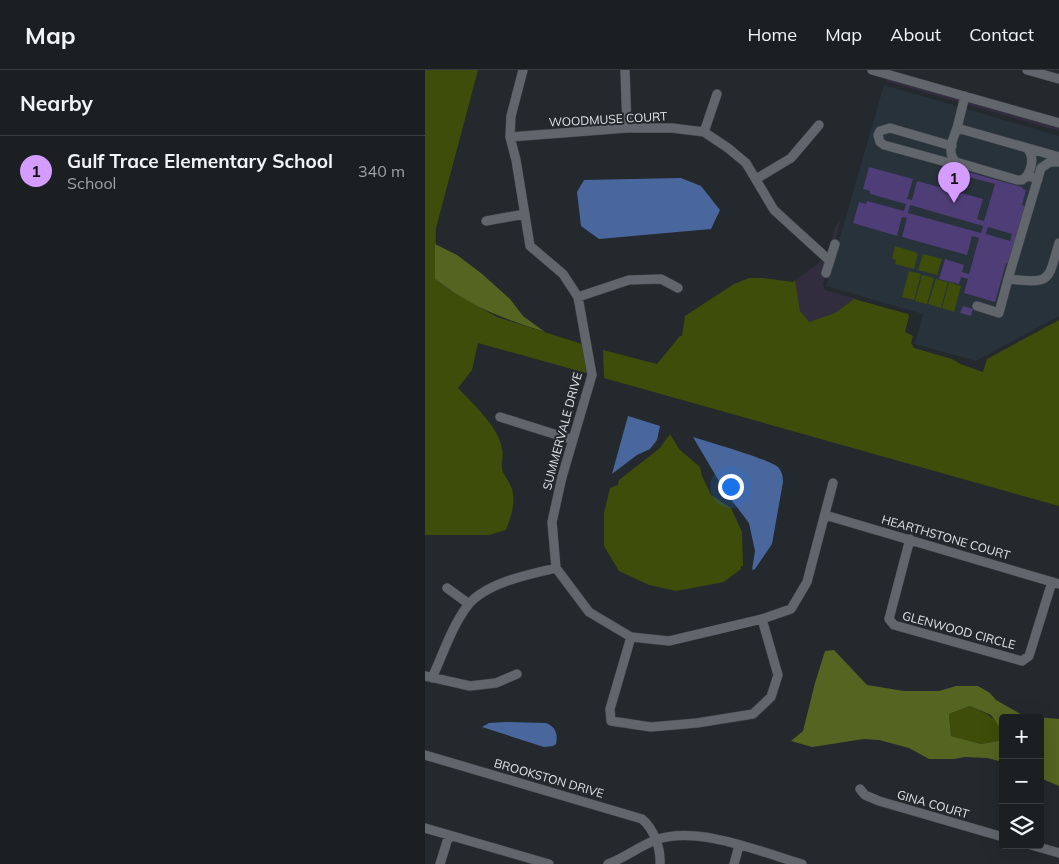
<!DOCTYPE html>
<html lang="en">
<head>
<meta charset="utf-8">
<style>
	:root { --surface:#1b1f22; --page:#24272a; --text:#f1f3f6; --muted:#a0a2a5; --line:#393d40; --accent:#d49cfc }
	body { margin:0; font-family:Mulish,sans-serif; background:var(--page); color:var(--text) }
	.controls { position:absolute; right:15px; bottom:15px; display:grid; overflow:hidden; border-radius:5px; box-shadow:0 5px 20px #0002 }
	.controls button { width:45px; height:45px; display:grid; place-items:center; padding:0; border:0; border-bottom:1px solid var(--line); background:var(--surface); color:var(--text); font:25px sans-serif }
	.you { position:absolute; left:305px; top:416px; width:18px; height:18px; margin:-12px; border:4px solid #fff; border-radius:50%; background:#1a73e8; box-shadow:0 0 0 8px #1a73e833 }
	.badge { display:grid; place-items:center; width:32px; height:32px; border-radius:50%; background:var(--accent); color:#111; font-size:16px; font-weight:700 }
	.pin { position:absolute; translate:-50% -41px; filter:drop-shadow(0 1px 2px #0008) }
	.pin::after { content:''; position:absolute; top:26px; width:18px; height:15px; background:inherit; clip-path:polygon(0 0,100% 0,50% 100%) }
	.list { margin:0; padding:0; list-style:none }
	h2 { display:flex; justify-content:space-between; align-items:center; height:65px; margin:0; padding:0 20px; font-size:21px }
	h2 small { font-size:16px; font-weight:400; color:var(--muted) }
	.list li { display:grid; grid-template-columns:32px 1fr auto; gap:15px; align-items:center; box-sizing:border-box; height:70px; padding:0 20px; border-top:1px solid var(--line) }
	.list b { display:block; font-size:19px; white-space:nowrap }
	.list p { margin:0; font-size:16px; white-space:nowrap; color:var(--muted) }
	.list em { font-size:16px; font-style:normal; color:var(--muted) }
	.icon { flex:none; width:28px; height:28px; fill:none; stroke:currentColor; stroke-width:2; stroke-linecap:round; stroke-linejoin:round }
	.map { position:relative; flex:none; width:634px; height:794px; overflow:hidden }
	header { display:flex; align-items:center; gap:30px; box-sizing:border-box; height:70px; padding:0 25px; background:var(--surface); border-bottom:1px solid var(--line) }
	header strong { font-size:24px }
	nav { display:flex; gap:28px; margin-inline-start:auto; font-size:18px }
	main { display:flex }
	aside { flex:1; background:var(--surface) }
	.map>svg:first-child { display:block }
	.commercial { fill:#312d3e }
	.built { fill:#28323b }
	.green { fill:#3e4d09 }
	.forest { fill:#546421 }
	.water { fill:#49679d }
	.building { fill:#4e3d76; fill-rule:evenodd }
	.lines { fill:none; stroke-linecap:round; stroke-linejoin:round }
	.minor-casing { stroke:#404549; stroke-width:10 }
	.minor { stroke:#60666b; stroke-width:9 }
	.labels { text-anchor:middle; dominant-baseline:central; stroke-width:4; stroke-linejoin:round; paint-order:stroke }
	.street-label { font-size:12px; fill:#e1e5e8; stroke:#24292e }
</style>
</head>
<body>
<header>
<strong>Map</strong>
<nav><a>Home</a><a>Map</a><a>About</a><a>Contact</a></nav>
</header>
<main>
<aside>
<h2>Nearby<small></small></h2>
<ul class="list">
<li><span class="badge">1</span><div><b>Gulf Trace Elementary School</b><p>School</p></div><em>340 m</em></li>
</ul>
</aside>
<div class="map">
<svg width="634" height="794" viewBox="0 0 634 794">
	<rect width="100%" height="100%" fill="#24292e"/>
	<!-- commercial -->
	<path class="commercial" d="M461 8 634 57V61L460 11Z
		M416 149 398 215 400 220 432 229H429L410 243 384 252 375 242 370 210 402 187 410 158Z"/>
	<!-- built -->
	<path class="built" d="M459 15 634 66V246L551 291 490 274 498 244 401 216Z"/>
	<!-- green -->
	<path class="green" d="M0 0H53L11 158 10 209 26 221 72 247 160 275 161 303 53 273 47 300 33 318C47 333 74 357 77 379 79 387 75 394 78 402 81 408 85 413 87 419 91 433 86 447 81 460L64 465H0Z
		M470 176 493 183 489 199 470 194 471 190 467 188Z
		M498 184 517 189 512 205 493 200Z
		M484 201 496 204 489 230 477 227Z
		M497 205 509 208 502 234 490 231Z
		M324 208H338L368 212 370 210 375 241 384 252 410 243 429 229 483 244 484 246 480 262 488 266 486 273 489 278 527 289 535 294 558 302 562 289 634 250V436L179 308 178 280 232 294 255 266H257L260 246 309 214Z
		M511 209 523 212 516 238 503 234Z
		M524 212 536 216 529 242 517 238Z
		M245 364 254 379 275 397 277 406 286 425 306 438 317 462 318 496H316V499L299 512 251 521 224 515 194 501 179 476V443L185 418 193 415 194 410 235 378Z
		M545 636C561 643 578 650 578 670L556 674 526 666 524 644Z"/>
	<!-- forest -->
	<path class="forest" d="M10 174 32 185 56 203 85 229 98 246 120 262C77 248 46 237 10 209Z
		M409 580 442 615 479 621H514L531 616H553L565 623 571 630 599 646 634 649V716L615 708V648H578V662L566 645 545 636 524 644 526 666 556 674 578 670V692L562 688 540 687 529 689H504L484 678 454 670 439 669 387 677 366 671 378 661 390 613 400 581Z"/>
	<!-- water -->
	<path class="water" d="M256 108 276 116 295 140 286 159 174 169 156 156 152 122 159 110Z
		M203 346 235 356 232 370 225 379 212 385 187 404Z
		M268 367C283 372 344 389 353 397 357 402 358 406 358 412L347 474 330 499 327 500 330 481 324 453 301 423Z
		M80 652 121 653C131 657 133 664 131 674L128 676 119 677 57 657 64 653Z"/>
	<!-- building -->
	<path class="building" d="M522 96 597 117 598 119 601 120 597 135 600 136 584 194 581 193 570 232 539 223 543 209 536 207 534 214 514 209 520 189 539 195 537 202 544 204 554 168 547 166 542 185 477 167 482 148 477 147 472 166 428 153 434 132 441 134 442 131 479 141 481 134 445 124V121L438 119 444 97 488 109 482 129 487 130 492 111 558 129 552 149 559 151 570 114 521 101ZM485 135 558 156 556 163 483 143ZM563 157 587 164 585 171 561 164Z
		M538 236 548 239 546 246 535 243Z"/>
	<g class="lines">
		<defs>
			<path id="minor" d="M98 0 86 46 85 67 91 90 105 176 138 204 153 227 167 305 137 407 127 452 131 498 164 542 206 567 244 571 337 549 366 539 382 512 408 413
				M200 0 202 58
				M447 0 634 53
				M602 0 634 9
				M532 58 540 26
				M279 62 292 24
				M85 67 202 58H247L279 62 303 78 321 93 349 140 405 191
				M527 76 465 58 455 61 453 65 455 72 459 75 532 95
				M602 78C610 87 607 97 602 106
				M634 92H625L616 98 583 209C627 213 622 213 634 173
				M331 109 366 88 394 55
				M613 109 602 106 597 110H592L531 92C521 83 528 69 532 58L634 87
				M61 151 100 144
				M401 203 410 174
				M153 227 204 210 236 209 253 218
				M552 236 574 243 583 209
				M75 347 148 370
				M400 445 634 514
				M485 469 464 549 469 555 597 591 604 586 627 512
				M22 518 44 534
				M206 567 185 639 186 651 226 657 272 653 328 644 346 627 353 605 337 549
				M0 606 45 616 71 613 92 604
				M7 608C18 584 27 556 43 535 61 513 104 504 131 498
				M0 685 217 749C229 759 236 779 235 794
				M435 719 440 725 454 731 578 767
				M0 758 124 794
				M606 775 634 783
				M15 794 24 765
				M183 794C200 788 214 776 231 770 272 755 336 782 377 794
				M309 794 314 776"/>
		</defs>
		<!-- minor casing -->
		<use href="#minor" class="minor-casing"/>
		<!-- minor -->
		<use href="#minor" class="minor"/>
	</g>
	<g class="labels">
		<!-- street labels -->
		<g class="street-label">
			<text transform="translate(183 49) rotate(-3)">WOODMUSE COURT</text>
			<text transform="translate(137 361) rotate(-75)">SUMMERVALE DRIVE</text>
			<text transform="translate(521 467) rotate(16)">HEARTHSTONE COURT</text>
			<text transform="translate(534 560) rotate(15)">GLENWOOD CIRCLE</text>
			<text transform="translate(124 708) rotate(16)">BROOKSTON DRIVE</text>
			<text transform="translate(508 734) rotate(16)">GINA COURT</text>
		</g>
	</g>
</svg>
<div class="controls">
<button>+</button>
<button>−</button>
<button><svg class="icon" aria-label="layers" viewBox="0 0 24 24"><path d="M12 4l9 5-9 5-9-5zM3 14l9 5 9-5"/></svg></button>
</div>
<div class="you"></div>
<div class="pin badge" style="left:529px;top:133px">1</div>
</div>
</main>
</body>
</html>
